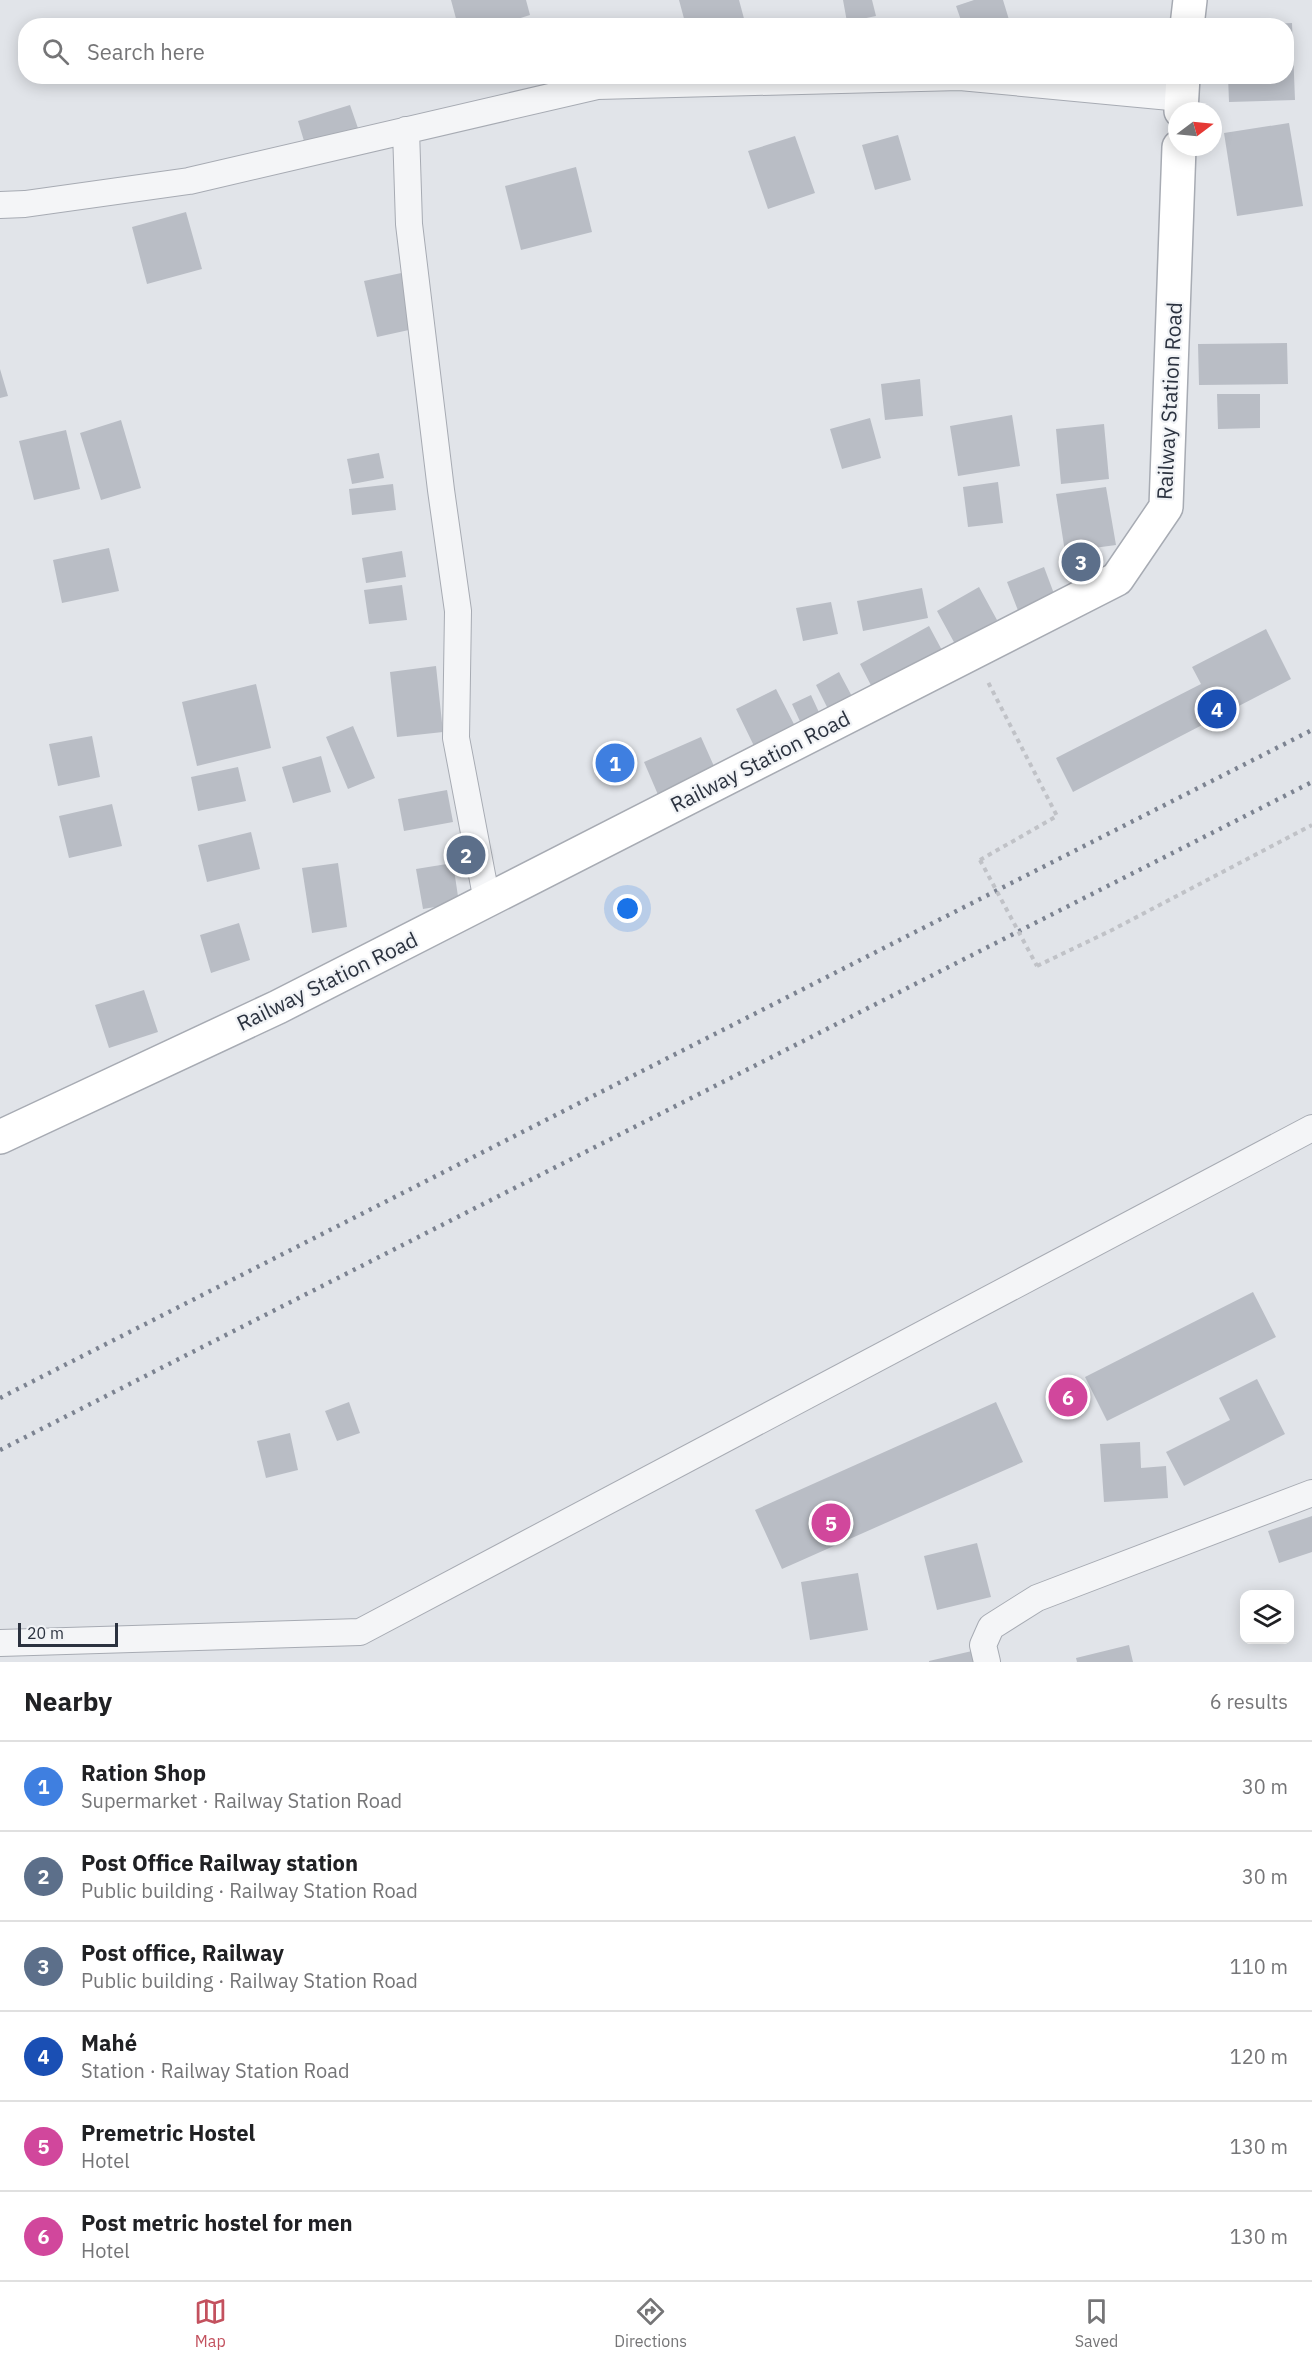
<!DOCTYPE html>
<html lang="en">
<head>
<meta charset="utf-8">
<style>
	:root { --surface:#fff; --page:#f2f2f2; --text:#202124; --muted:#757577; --line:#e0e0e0; --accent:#c3515e }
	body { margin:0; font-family:"IBM Plex Sans",sans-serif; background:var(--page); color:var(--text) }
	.controls { position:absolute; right:18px; bottom:18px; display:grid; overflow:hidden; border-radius:12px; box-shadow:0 3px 15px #0003 }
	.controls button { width:54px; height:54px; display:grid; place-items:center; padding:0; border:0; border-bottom:2px solid var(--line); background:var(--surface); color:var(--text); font:30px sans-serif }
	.compass { position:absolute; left:1168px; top:102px; width:54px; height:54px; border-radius:50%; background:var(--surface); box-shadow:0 3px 15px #0003; rotate:74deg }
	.scale { position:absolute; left:18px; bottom:15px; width:100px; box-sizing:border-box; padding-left:6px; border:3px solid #2b323f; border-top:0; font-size:16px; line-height:21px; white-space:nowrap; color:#2b323f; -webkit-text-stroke:4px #f1f3f6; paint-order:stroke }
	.you { position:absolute; left:628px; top:909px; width:21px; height:21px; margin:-15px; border:4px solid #fff; border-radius:50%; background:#1a73e8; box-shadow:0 0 0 9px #1a73e833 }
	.badge { display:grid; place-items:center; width:39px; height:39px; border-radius:50%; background:var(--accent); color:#fff; font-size:20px; font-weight:700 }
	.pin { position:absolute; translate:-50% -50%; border:3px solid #fff; box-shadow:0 2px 6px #0006 }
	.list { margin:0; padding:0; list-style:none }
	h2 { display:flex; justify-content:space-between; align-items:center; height:78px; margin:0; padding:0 24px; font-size:26px }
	h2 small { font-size:20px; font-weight:400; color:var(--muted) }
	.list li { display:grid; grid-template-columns:39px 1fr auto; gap:18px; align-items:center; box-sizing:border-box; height:90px; padding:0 24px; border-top:2px solid var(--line) }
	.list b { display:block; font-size:22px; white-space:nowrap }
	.list p { margin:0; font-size:20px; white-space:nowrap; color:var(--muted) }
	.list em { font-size:20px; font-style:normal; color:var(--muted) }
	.icon { flex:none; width:33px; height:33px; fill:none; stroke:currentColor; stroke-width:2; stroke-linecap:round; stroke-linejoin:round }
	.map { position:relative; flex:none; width:1312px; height:1662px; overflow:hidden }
	.search { position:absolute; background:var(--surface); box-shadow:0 3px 15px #0003; left:18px; right:18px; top:18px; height:66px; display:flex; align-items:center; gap:15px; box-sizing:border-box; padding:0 21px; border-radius:24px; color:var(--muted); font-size:22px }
	.sheet { height:618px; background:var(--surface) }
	nav { display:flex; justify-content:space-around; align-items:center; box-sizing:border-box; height:84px; border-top:2px solid var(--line); background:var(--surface); font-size:16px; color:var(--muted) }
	nav a { display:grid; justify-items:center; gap:3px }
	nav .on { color:var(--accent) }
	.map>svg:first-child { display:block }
	.building { fill:#b9bdc5 }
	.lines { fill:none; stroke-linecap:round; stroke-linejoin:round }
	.street-casing { stroke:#a7abb3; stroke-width:28 }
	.secondary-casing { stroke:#a7abb3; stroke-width:36 }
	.path { stroke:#c0c2c7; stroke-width:4; stroke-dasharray:4.5 4.5; stroke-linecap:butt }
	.street { stroke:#f4f5f7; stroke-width:26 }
	.secondary { stroke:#fff; stroke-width:33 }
	.rail { stroke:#7c8391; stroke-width:4.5; stroke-dasharray:3 6; stroke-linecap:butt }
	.path-bridge { stroke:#c0c2c7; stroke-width:4; stroke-dasharray:4.5 4.5; stroke-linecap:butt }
	.labels { text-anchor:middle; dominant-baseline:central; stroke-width:4.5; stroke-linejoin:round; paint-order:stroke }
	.street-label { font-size:21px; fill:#2b323f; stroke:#f1f3f6 }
</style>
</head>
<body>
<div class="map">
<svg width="1312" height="1662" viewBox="0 0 1312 1662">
	<rect width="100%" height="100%" fill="#e1e4e9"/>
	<!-- building -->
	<path class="building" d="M451 0H526L530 15 495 26H458Z
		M679 0H739L746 26H686Z
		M843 0H872L876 16 847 22Z
		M974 0H1003L1010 23 1003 26H963L956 6Z
		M1292 23 1295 100 1229 102 1228 76H1286V26H1271V24Z
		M350 105 360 134 307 151 298 121Z
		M1289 123 1303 206 1237 216 1224 133Z
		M898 135 911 180 875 190 862 145Z
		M795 136 815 193 768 209 748 151Z
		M576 167 592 232 521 250 505 186Z
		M186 212 202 269 147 284 132 227Z
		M406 272 418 328 377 337 364 281Z
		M1287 343 1288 384 1199 385 1198 344Z
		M0 369 8 396 0 398Z
		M920 379 923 416 885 420 881 384Z
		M1217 394H1260V428L1218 429Z
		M1012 415 1020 466 958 476 950 426Z
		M870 418 881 458 842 469 830 429Z
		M121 420 141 488 101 500 80 433Z
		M1104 424 1109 479 1061 484 1056 429Z
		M66 430 80 489 34 500 19 441Z
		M379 453 384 478 352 484 347 459Z
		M998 482 1003 523 968 527 963 487Z
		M393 484 396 510 352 515 349 489Z
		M1106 487 1116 545 1065 552 1056 494Z
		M109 548 119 591 62 603 53 560Z
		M402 551 406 577 366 583 362 558Z
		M1044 567 1056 599 1019 613 1007 582Z
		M402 585 407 620 369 624 364 590Z
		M979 587 997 620 955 644 937 611Z
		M922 588 928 618 863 631 857 601Z
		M831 602 838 634 803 641 796 608Z
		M929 626 944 654 875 693 860 664Z
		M1266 629 1291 679 1073 792 1056 758 1201 684 1192 667Z
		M436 666 443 732 397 737 390 672Z
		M839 672 855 702 831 715 816 685Z
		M256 684 271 748 197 766 182 702Z
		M776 689 796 728 755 748 736 709Z
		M811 695 823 721 804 730 792 704Z
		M353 726 375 778 348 789 326 737Z
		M92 736 100 777 58 786 49 744Z
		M701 737 717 773 659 797 644 762Z
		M321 756 331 792 293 803 282 767Z
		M238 767 246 801 198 811 191 777Z
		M447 790 453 822 404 831 398 799Z
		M112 804 122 846 69 858 59 816Z
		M251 832 260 869 207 882 198 845Z
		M338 863 347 927 312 933 302 868Z
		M453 863 459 903 423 909 416 869Z
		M239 923 250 960 211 973 200 935Z
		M144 990 158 1032 109 1048 95 1005Z
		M1253 1292 1276 1337 1107 1421 1085 1377Z
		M1257 1379 1285 1434 1184 1486 1166 1452 1230 1420 1219 1398Z
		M349 1402 360 1433 337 1441 325 1411Z
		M996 1402 1023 1462 782 1569 755 1510Z
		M290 1433 298 1470 266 1478 257 1441Z
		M1140 1442 1141 1468 1166 1466 1168 1498 1104 1502 1100 1444Z
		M1312 1516V1552L1279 1563 1268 1531Z
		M977 1543 991 1597 937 1610 924 1556Z
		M858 1573 868 1630 810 1640 801 1582Z
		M1129 1645 1133 1662H1077L1076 1658Z
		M972 1651 975 1662H929V1661Z"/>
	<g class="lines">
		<defs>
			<path id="street" d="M406 130 409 224 441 490 458 611 456 738 487 901
				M0 205 25 204 189 181 597 86 960 77 1181 98
				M0 1643 360 1632 1312 1128
				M987 1662 983 1645 991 1627 1037 1598 1312 1493"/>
			<path id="secondary" d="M1187 26 1190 0
				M1181 111 1183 76
				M0 1137 278 1007 1117 579 1166 507 1179 147"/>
		</defs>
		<!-- street casing -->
		<use href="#street" class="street-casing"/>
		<!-- secondary casing -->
		<use href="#secondary" class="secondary-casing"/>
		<!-- path -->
		<path class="path" d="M980 860 1057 816 988 682
			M1037 966 1112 930 1312 825"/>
		<!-- street -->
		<use href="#street" class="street"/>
		<!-- secondary -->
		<use href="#secondary" class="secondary"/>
		<!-- rail -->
		<path class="rail" d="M0 1398 1312 730
			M0 1450 1312 782"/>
		<!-- path-bridge -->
		<path class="path-bridge" d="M980 860 1037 966"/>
	</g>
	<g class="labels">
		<!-- street labels -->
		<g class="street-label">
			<text transform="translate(1169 401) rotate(-87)">Railway Station Road</text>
			<text transform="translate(760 761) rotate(-27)">Railway Station Road</text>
			<text transform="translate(327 981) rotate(-26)">Railway Station Road</text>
		</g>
	</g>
</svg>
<div class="controls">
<button><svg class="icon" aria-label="layers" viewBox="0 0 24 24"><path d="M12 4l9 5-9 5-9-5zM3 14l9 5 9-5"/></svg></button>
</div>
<svg class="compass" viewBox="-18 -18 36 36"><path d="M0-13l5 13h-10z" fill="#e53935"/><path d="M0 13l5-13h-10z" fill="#757577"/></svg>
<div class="scale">20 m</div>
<div class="you"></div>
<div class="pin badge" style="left:615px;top:763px;background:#3f7fe0">1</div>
<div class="pin badge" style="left:466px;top:855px;background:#5c6f8a">2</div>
<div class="pin badge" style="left:1081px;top:562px;background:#5c6f8a">3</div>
<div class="pin badge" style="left:1217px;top:709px;background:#1a4fb4">4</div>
<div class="pin badge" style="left:831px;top:1523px;background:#d1479c">5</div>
<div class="pin badge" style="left:1068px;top:1397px;background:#d1479c">6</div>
<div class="search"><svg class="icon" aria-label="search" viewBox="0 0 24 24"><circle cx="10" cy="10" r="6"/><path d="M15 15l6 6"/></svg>Search here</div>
</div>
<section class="sheet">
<h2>Nearby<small>6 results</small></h2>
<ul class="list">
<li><span class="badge" style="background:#3f7fe0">1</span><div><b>Ration Shop</b><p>Supermarket · Railway Station Road</p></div><em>30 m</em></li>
<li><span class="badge" style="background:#5c6f8a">2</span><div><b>Post Office Railway station</b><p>Public building · Railway Station Road</p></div><em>30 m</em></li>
<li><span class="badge" style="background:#5c6f8a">3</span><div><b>Post office, Railway</b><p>Public building · Railway Station Road</p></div><em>110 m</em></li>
<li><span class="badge" style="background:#1a4fb4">4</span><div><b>Mahé</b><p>Station · Railway Station Road</p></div><em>120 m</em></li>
<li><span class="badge" style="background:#d1479c">5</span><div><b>Premetric Hostel</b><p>Hotel</p></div><em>130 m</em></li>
<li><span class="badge" style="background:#d1479c">6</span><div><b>Post metric hostel for men</b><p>Hotel</p></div><em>130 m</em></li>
</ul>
</section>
<nav>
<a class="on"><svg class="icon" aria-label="map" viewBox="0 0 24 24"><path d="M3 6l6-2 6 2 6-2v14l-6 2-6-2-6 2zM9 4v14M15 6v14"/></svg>Map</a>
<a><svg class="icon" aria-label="directions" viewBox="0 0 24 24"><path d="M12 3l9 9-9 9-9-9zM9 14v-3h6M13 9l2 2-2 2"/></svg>Directions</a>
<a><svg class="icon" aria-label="saved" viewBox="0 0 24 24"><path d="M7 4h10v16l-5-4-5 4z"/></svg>Saved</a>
</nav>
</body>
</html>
